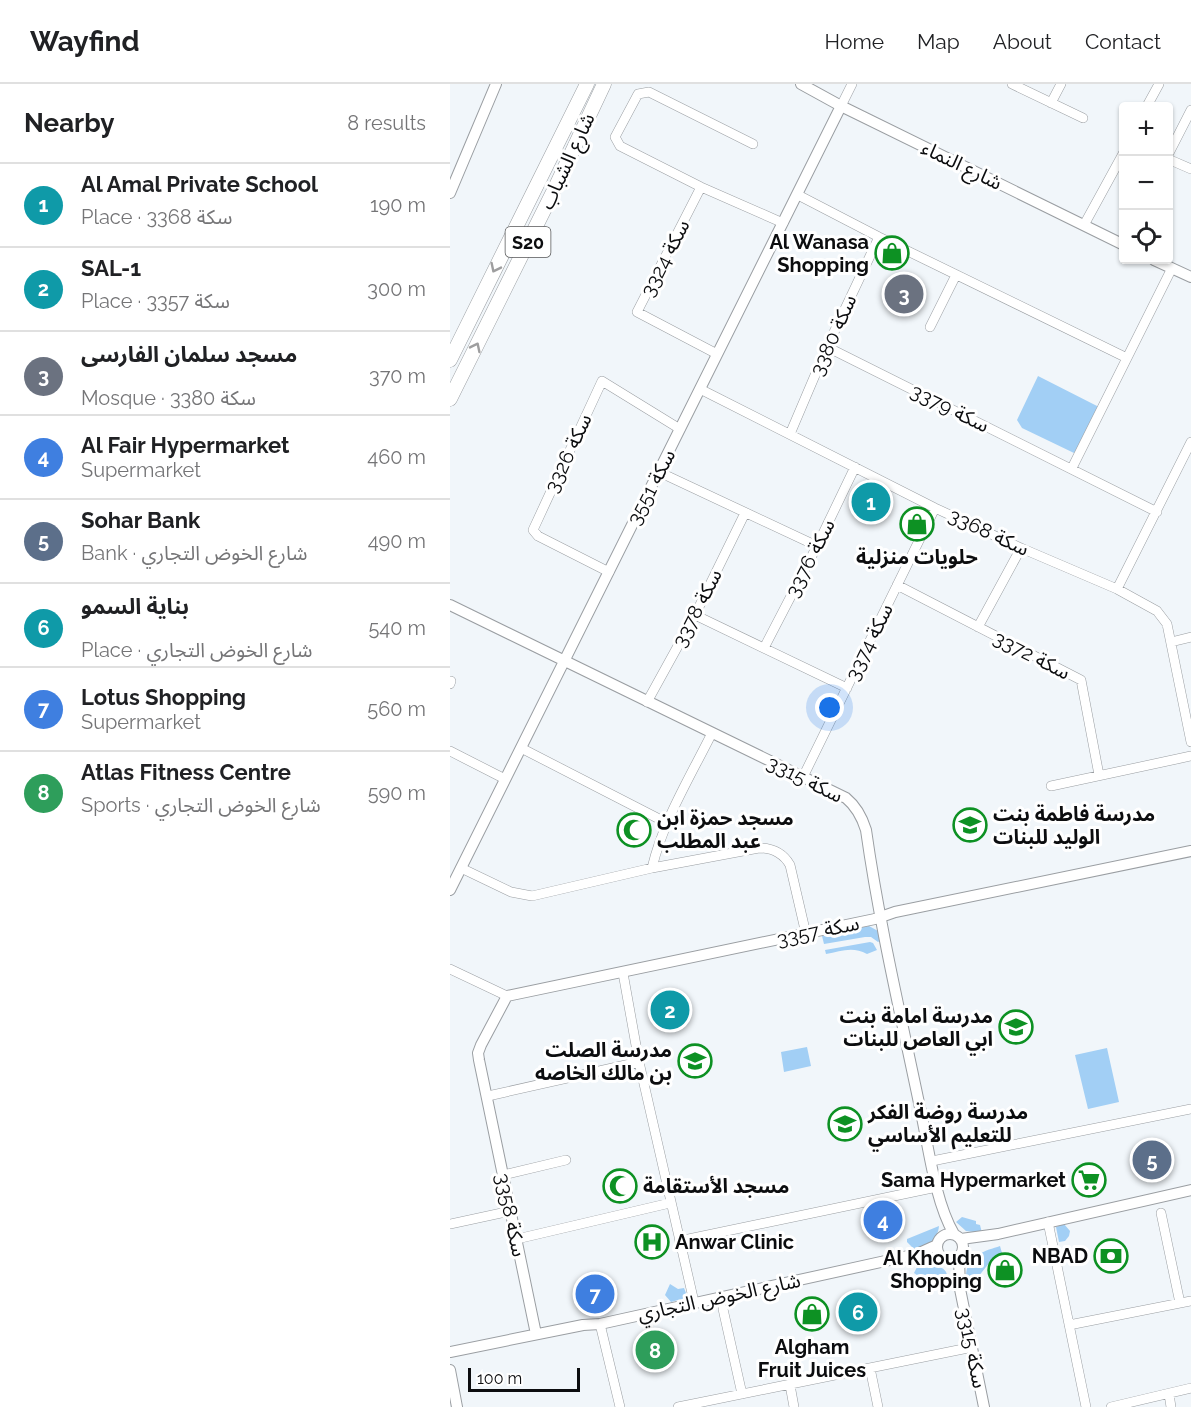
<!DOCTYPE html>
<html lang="en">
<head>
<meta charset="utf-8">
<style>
	:root { --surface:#fff; --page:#f2f2f2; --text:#202124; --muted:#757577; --line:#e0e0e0; --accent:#db2777 }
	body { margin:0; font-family:Raleway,"Noto Sans Arabic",sans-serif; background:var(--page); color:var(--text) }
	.controls { position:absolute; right:18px; top:18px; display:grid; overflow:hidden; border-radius:6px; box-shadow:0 2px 4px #0004 }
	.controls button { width:54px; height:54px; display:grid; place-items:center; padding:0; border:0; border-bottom:2px solid var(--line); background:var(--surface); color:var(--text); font:30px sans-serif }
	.scale { position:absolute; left:18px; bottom:15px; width:112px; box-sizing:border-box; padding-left:6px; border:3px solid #0c0d0f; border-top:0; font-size:16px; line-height:21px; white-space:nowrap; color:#0c0d0f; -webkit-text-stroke:4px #fff; paint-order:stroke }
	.you { position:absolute; left:380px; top:624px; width:21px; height:21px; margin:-15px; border:4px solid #fff; border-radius:50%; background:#1a73e8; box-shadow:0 0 0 9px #1a73e833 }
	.badge { display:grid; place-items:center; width:39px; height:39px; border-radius:50%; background:var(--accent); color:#fff; font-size:20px; font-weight:700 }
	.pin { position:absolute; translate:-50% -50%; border:3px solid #fff; box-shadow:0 2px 6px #0006 }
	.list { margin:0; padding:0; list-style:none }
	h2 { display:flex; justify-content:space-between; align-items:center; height:78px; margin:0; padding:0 24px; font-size:26px }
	h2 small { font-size:20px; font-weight:400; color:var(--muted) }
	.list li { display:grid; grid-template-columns:39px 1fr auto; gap:18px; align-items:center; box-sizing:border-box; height:84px; padding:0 24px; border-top:2px solid var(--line) }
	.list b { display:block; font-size:22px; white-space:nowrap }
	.list p { margin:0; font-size:20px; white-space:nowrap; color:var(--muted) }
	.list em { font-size:20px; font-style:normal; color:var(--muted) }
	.icon { flex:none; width:33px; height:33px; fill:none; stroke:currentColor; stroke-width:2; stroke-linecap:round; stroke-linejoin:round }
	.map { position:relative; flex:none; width:741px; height:1323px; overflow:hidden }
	header { display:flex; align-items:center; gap:36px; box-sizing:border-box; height:84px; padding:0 30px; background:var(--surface); border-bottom:2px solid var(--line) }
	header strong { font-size:28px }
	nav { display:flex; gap:33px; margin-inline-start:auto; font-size:21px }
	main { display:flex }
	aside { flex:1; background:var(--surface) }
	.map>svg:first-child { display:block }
	.green { fill:#a2cff5 }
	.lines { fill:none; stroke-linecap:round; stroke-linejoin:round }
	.minor-casing { stroke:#9a9ea2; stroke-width:10 }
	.tertiary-casing { stroke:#9a9ea2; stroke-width:12 }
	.primary-casing { stroke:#9a9ea2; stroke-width:15 }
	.minor { stroke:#fff; stroke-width:9 }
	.tertiary { stroke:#fff; stroke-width:10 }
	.primary { stroke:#fff; stroke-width:14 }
	.oneway { stroke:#9e9e9f }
	.labels { text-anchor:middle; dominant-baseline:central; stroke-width:6; stroke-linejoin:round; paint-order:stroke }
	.shield { fill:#fff; stroke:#555657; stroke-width:1.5 }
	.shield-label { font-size:18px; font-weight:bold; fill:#0c0d0f }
	.street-label { font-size:20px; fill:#0c0d0f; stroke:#fff }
	.poi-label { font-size:20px; font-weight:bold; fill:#0c0d0f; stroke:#fff; text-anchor:end }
</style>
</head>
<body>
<header>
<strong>Wayfind</strong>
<nav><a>Home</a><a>Map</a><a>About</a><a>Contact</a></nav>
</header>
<main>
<aside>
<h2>Nearby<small>8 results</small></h2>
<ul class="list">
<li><span class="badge" style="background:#0f9aa8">1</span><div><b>Al Amal Private School</b><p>Place · سكة 3368</p></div><em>190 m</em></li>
<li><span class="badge" style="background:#0f9aa8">2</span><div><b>SAL-1</b><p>Place · سكة 3357</p></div><em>300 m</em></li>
<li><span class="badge" style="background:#6b7280">3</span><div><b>مسجد سلمان الفارسى</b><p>Mosque · سكة 3380</p></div><em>370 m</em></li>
<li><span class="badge" style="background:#3f7fe0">4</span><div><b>Al Fair Hypermarket</b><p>Supermarket</p></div><em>460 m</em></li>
<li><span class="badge" style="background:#5c6f8a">5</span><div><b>Sohar Bank</b><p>Bank · شارع الخوض التجاري</p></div><em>490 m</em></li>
<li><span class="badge" style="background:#0f9aa8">6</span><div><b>بناية السمو</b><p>Place · شارع الخوض التجاري</p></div><em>540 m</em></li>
<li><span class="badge" style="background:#3f7fe0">7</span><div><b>Lotus Shopping</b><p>Supermarket</p></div><em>560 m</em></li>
<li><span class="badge" style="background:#2e9e5b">8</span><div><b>Atlas Fitness Centre</b><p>Sports · شارع الخوض التجاري</p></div><em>590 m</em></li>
</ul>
</aside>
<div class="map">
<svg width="741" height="1323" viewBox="0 0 741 1323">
	<rect width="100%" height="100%" fill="#f1f6fa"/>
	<!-- green -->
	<path class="green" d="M588 292 649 323 627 365 624 369 572 344 567 336Z
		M419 842 428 847 432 856 428 858 421 853H415L374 860 372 852Z
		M420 858 423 859 427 866 417 870C403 862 391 867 376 870L375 866Z
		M357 963 361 982 334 988 331 968Z
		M657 964 669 1018 638 1025 625 971Z
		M512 1133 526 1137V1140L530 1141 532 1149 516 1147 506 1138Z
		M614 1140 620 1147 619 1152 615 1157 609 1158 606 1143Z
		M489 1142C488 1156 476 1162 466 1167L457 1158V1155Z
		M550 1162 554 1176 540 1178 528 1193H519L516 1191C517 1171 535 1167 550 1162Z
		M480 1180C488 1182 498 1184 497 1194 485 1199 481 1191 470 1193L464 1189 468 1181Z
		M220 1200 228 1205 234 1204 236 1209 232 1217 228 1216 221 1218 215 1211Z"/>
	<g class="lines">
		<defs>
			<path id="minor" d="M562 0 633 34
				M601 19 611 0
				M391 22 402 0
				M697 22 709 0
				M303 60 199 8 188 10 165 53 170 62 251 103 333 139
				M718 71 741 26
				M718 75 741 85
				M251 103 187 228 267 270
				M348 111 429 153 677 274
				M634 141 674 68
				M480 243 506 191
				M377 263 707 428
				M250 305 485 424 571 464 667 505 707 527 717 540 741 658
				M340 350 377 263 429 153
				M622 384 722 184
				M209 388 367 462
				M159 488 88 452 83 446 152 297 230 345
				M447 501 631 596 649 691
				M667 505 741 358
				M245 531 397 604
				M528 543 571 464
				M721 558 741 553
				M314 564 367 462 405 383
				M0 600 1 597
				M197 618 245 531 295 429
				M71 664 217 739
				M0 667 55 695
				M353 693 485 424
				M601 702 741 672
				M11 784 61 808 82 812 202 784 309 764C323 764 333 769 340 781L356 850
				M202 784C213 737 240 693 262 649
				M0 885 57 912
				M173 889 189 978 244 1218
				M38 1012 189 978
				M482 1077 741 1025
				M53 1091 116 1076
				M711 1129 730 1219
				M598 1138 636 1323
				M0 1140 61 1127
				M67 1155 220 1119
				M229 1157 487 1103
				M273 1225 292 1310
				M150 1240 170 1323
				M619 1241 741 1217
				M420 1284 428 1323
				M340 1301 344 1323
				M719 1310 721 1323
				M228 1323 523 1263
				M661 1323 741 1304"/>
			<path id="tertiary" d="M351 0 391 22 674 161
				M0 109 46 0
				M704 176 741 193
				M0 521 396 714C407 723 412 733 416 746 429 838 450 928 469 1019 478 1058 484 1116 504 1150
				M0 806 391 22
				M487 1163a13 13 0 1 1 26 0a13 13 0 1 1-26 0Z
				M511 1155 548 1150 741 1106
				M509 1174 510 1205 534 1323
				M86 1250 29 976 28 969 31 961 57 912 425 835 445 828 741 767
				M0 1268 133 1241 150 1240 467 1170 487 1161
				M0 1286 7 1323"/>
			<path id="primary" d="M0 276 137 0
				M0 315 105 104 154 0"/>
		</defs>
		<!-- minor casing -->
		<use href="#minor" class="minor-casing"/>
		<!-- tertiary casing -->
		<use href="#tertiary" class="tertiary-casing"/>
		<!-- primary casing -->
		<use href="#primary" class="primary-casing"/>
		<!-- minor -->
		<use href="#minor" class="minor"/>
		<!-- tertiary -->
		<use href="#tertiary" class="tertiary"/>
		<!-- primary -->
		<use href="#primary" class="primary"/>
	</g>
	<!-- one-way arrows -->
	<defs><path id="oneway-chevron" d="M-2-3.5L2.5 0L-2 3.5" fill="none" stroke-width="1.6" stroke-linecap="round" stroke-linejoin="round" transform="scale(1.5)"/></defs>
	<g class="oneway">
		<use href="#oneway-chevron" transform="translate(45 184) rotate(116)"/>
		<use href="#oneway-chevron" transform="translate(26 263) rotate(-64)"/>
	</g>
	<!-- icons -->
	<defs>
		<symbol id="shop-ring" viewBox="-11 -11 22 22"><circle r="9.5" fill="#fff" stroke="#0d9123" stroke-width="1.5"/><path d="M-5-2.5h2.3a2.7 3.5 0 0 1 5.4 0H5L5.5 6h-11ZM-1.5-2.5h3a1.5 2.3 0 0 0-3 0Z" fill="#0d9123"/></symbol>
		<symbol id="school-ring" viewBox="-11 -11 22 22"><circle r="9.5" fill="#fff" stroke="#0d9123" stroke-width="1.5"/><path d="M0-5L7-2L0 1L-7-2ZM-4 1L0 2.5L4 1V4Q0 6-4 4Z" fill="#0d9123"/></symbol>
		<symbol id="mosque-ring" viewBox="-11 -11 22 22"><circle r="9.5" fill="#fff" stroke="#0d9123" stroke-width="1.5"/><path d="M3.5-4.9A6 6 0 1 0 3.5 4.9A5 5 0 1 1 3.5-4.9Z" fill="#0d9123"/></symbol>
		<symbol id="supermarket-ring" viewBox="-11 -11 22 22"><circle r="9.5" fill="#fff" stroke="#0d9123" stroke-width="1.5"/><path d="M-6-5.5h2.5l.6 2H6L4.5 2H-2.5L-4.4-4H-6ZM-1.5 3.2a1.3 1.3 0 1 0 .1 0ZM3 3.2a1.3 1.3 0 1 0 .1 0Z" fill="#0d9123"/></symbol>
		<symbol id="hospital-ring" viewBox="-11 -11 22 22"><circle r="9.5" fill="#fff" stroke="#0d9123" stroke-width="1.5"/><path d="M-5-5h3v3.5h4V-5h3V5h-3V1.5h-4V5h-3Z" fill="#0d9123"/></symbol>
		<symbol id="bank-ring" viewBox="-11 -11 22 22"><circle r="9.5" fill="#fff" stroke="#0d9123" stroke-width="1.5"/><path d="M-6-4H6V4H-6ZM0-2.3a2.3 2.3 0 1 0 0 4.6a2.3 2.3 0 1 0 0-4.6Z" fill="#0d9123"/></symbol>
	</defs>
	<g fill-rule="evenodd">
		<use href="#shop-ring" x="423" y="150" width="38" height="38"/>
		<use href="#shop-ring" x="448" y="421" width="38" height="38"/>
		<use href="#school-ring" x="501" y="722" width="38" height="38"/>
		<use href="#mosque-ring" x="165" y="727" width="38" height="38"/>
		<use href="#school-ring" x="547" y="924" width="38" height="38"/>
		<use href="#school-ring" x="226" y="958" width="38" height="38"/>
		<use href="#school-ring" x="376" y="1021" width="38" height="38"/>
		<use href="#supermarket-ring" x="620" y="1077" width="38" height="38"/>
		<use href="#mosque-ring" x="151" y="1083" width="38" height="38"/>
		<use href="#hospital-ring" x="183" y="1139" width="38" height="38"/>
		<use href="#bank-ring" x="642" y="1153" width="38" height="38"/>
		<use href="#shop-ring" x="536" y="1167" width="38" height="38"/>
		<use href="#shop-ring" x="343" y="1211" width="38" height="38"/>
	</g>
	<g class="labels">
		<!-- shield labels -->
		<rect class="shield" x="55.5" y="143" width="45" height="30" rx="4.5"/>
		<g class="shield-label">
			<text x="78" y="158">S20</text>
		</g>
		<!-- street labels -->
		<g class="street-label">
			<text transform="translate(117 77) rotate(-65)">شارع الشباب</text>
			<text transform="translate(512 81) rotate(26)">شارع النماء</text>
			<text transform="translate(215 174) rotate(-63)">سكة 3324</text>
			<text transform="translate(383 251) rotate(-66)">سكة 3380</text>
			<text transform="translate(500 324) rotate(26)">سكة 3379</text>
			<text transform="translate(118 369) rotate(-65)">سكة 3326</text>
			<text transform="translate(201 403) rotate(-63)">سكة 3551</text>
			<text transform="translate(539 448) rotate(25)">سكة 3368</text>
			<text transform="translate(360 474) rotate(-63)">سكة 3376</text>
			<text transform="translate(247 524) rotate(-63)">سكة 3378</text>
			<text transform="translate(419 558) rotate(-64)">سكة 3374</text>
			<text transform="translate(582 571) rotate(27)">سكة 3372</text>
			<text transform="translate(355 695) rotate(26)">سكة 3315</text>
			<text transform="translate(368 847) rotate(-12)">سكة 3357</text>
			<text transform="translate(61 1131) rotate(78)">سكة 3358</text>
			<text transform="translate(269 1213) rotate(-12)">شارع الخوض التجاري</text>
			<text transform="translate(522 1264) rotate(78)">سكة 3315</text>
		</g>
		<!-- poi labels -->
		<g class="poi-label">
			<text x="419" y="158">Al Wanasa<tspan x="419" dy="23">Shopping</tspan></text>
			<text x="467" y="473" text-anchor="middle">حلويات منزلية</text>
			<text x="543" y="730" text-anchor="start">مدرسة فاطمة بنت<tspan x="543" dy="23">الوليد للبنات</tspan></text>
			<text x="207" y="734" text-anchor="start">مسجد حمزة ابن<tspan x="207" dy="23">عبد المطلب</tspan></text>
			<text x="543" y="932">مدرسة امامة بنت<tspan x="543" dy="23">ابي العاص للبنات</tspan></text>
			<text x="222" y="966">مدرسة الصلت<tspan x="222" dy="23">بن مالك الخاصه</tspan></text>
			<text x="418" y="1028" text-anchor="start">مدرسة روضة الفكر<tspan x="418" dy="23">للتعليم الأساسي</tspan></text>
			<text x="616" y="1096">Sama Hypermarket</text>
			<text x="193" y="1102" text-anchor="start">مسجد الأستقامة</text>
			<text x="225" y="1158" text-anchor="start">Anwar Clinic</text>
			<text x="638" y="1172">NBAD</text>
			<text x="532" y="1174">Al Khoudn<tspan x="532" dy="23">Shopping</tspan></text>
			<text x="362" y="1263" text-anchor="middle">Algham<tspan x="362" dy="23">Fruit Juices</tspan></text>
		</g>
	</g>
</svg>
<div class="controls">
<button>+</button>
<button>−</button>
<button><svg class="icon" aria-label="locate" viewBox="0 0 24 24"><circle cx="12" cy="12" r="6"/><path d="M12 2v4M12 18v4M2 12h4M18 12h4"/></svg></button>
</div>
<div class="scale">100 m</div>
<div class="you"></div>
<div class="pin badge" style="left:421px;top:418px;background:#0f9aa8">1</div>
<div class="pin badge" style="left:220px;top:926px;background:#0f9aa8">2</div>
<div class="pin badge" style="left:454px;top:210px;background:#6b7280">3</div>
<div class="pin badge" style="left:433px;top:1136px;background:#3f7fe0">4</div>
<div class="pin badge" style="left:702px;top:1076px;background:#5c6f8a">5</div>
<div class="pin badge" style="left:408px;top:1228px;background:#0f9aa8">6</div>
<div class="pin badge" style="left:145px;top:1210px;background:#3f7fe0">7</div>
<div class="pin badge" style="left:205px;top:1266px;background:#2e9e5b">8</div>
</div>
</main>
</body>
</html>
